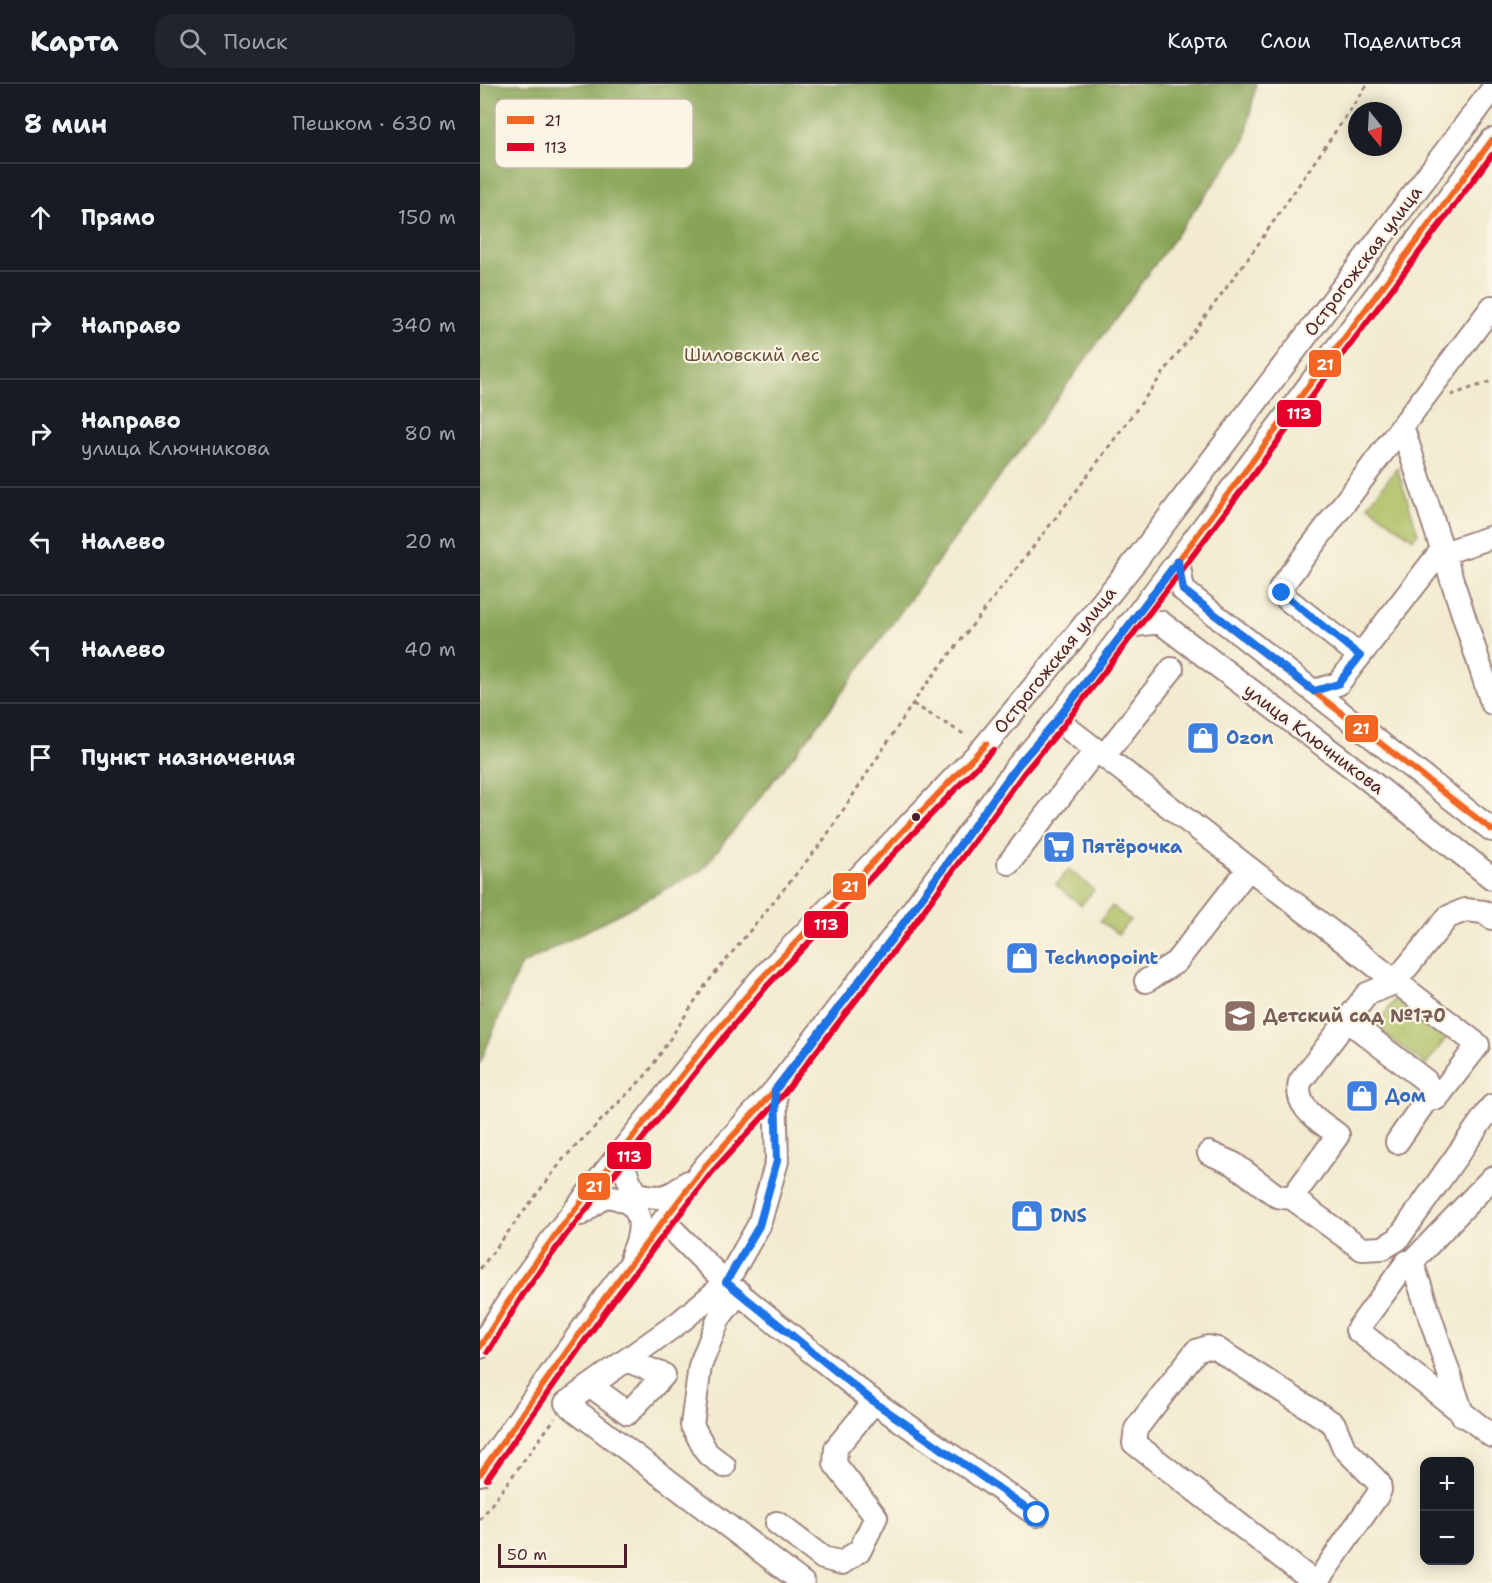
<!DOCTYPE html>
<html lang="ru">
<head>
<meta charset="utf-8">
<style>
	:root { --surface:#171b24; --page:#20242c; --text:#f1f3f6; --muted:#9ea1a6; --line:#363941 }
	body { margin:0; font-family:"Shantell Sans",sans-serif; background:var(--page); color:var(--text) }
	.controls { position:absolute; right:18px; bottom:18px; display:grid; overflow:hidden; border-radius:12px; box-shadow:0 3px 15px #0003 }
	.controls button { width:54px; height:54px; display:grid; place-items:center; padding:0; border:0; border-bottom:2px solid var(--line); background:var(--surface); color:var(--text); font:30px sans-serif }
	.compass { position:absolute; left:868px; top:18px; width:54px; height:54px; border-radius:50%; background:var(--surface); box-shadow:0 3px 15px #0003; rotate:162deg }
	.scale { position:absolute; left:18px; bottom:15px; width:129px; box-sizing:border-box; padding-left:6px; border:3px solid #4a1f2b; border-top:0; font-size:16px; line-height:21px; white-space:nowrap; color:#4a1f2b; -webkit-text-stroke:4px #fcf5e5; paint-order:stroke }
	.stop { position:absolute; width:18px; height:18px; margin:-14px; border:4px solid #1a73e8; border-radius:50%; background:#fff }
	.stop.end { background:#1a73e8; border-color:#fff; box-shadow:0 2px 6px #0008 }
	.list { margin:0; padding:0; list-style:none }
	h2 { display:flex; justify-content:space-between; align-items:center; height:78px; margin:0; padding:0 24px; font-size:26px }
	h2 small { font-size:20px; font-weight:400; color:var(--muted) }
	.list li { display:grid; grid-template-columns:39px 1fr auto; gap:18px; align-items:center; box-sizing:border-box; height:108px; padding:0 24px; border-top:2px solid var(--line) }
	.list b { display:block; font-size:22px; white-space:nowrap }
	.list p { margin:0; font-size:20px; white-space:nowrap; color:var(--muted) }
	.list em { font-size:20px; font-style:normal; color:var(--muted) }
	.icon { flex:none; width:33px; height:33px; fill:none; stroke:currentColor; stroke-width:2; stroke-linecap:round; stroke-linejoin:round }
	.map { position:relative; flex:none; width:1012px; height:1499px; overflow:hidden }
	header { display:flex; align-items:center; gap:36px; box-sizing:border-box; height:84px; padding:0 30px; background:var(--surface); border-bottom:2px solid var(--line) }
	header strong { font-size:28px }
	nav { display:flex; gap:33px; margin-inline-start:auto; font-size:21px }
	.search { width:420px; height:54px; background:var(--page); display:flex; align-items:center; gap:15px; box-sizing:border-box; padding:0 21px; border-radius:18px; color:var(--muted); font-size:22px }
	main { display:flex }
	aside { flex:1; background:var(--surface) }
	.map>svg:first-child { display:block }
	.green { fill:#abbd60; stroke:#7a6e46; stroke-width:1.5 }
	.forest { fill:#88a456; stroke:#696240; stroke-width:1.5 }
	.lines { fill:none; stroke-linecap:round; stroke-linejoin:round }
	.minor-casing { stroke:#9e857e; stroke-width:26 }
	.path { stroke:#9e857e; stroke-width:3; stroke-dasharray:4.5 4.5; stroke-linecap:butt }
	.minor { stroke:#fff; stroke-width:22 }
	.bus-1-casing { stroke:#fcf5e5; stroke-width:10 }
	.bus-2-casing { stroke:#fcf5e5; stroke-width:10 }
	.bus-1 { stroke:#f26522; stroke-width:6 }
	.bus-2 { stroke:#e4002b; stroke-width:6 }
	.route { stroke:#1a73e8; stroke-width:8 }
	.bus-dot { fill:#4a1f2b; stroke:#fcf5e5; stroke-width:2 }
	.labels { text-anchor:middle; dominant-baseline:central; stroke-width:4.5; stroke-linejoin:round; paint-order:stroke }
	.street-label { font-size:18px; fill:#4a1f2b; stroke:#fcf5e5 }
	.park-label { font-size:18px; fill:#674e3b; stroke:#fcf5e5 }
	.shop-label { font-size:18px; font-weight:bold; fill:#366cbe; stroke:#fcf5e5; text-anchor:start }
	.education-label { font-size:18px; font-weight:bold; fill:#785e54; stroke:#fcf5e5; text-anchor:start }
	.key { fill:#fcf5e5; stroke:#c7b5ad; stroke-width:1.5 }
	.key-label { font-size:16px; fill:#4a1f2b }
	.line-badge { stroke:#fcf5e5; stroke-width:2 }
	.badge-label { font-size:16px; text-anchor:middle; font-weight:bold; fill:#fff }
</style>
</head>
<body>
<header>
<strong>Карта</strong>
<div class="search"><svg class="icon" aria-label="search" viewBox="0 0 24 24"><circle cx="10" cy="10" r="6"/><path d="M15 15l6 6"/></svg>Поиск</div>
<nav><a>Карта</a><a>Слои</a><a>Поделиться</a></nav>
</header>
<main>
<aside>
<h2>8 мин<small>Пешком · 630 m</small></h2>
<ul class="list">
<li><svg class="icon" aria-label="ahead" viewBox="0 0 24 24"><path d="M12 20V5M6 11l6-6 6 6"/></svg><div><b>Прямо</b></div><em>150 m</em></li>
<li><svg class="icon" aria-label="right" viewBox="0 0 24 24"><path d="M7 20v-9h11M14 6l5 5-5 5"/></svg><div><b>Направо</b></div><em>340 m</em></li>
<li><svg class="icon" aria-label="right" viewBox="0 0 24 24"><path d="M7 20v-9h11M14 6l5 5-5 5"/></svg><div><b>Направо</b><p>улица Ключникова</p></div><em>80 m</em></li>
<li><svg class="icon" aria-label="left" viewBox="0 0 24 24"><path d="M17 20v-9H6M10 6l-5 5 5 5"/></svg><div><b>Налево</b></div><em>20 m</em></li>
<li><svg class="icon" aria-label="left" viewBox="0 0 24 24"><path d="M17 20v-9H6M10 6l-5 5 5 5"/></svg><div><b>Налево</b></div><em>40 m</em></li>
<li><svg class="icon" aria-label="arrive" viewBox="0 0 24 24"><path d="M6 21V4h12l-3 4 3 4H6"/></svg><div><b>Пункт назначения</b></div></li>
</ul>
</aside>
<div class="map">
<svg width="1012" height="1499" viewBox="0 0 1012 1499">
	<rect width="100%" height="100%" fill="#fcf5e5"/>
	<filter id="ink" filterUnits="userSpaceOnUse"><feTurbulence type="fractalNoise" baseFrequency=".0167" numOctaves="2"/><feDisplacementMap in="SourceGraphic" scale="12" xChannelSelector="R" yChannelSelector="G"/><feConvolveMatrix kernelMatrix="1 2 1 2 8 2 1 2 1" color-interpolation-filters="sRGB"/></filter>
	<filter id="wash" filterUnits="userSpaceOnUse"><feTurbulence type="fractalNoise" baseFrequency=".008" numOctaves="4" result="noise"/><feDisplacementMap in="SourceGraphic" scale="24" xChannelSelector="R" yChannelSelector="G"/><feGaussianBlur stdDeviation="1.35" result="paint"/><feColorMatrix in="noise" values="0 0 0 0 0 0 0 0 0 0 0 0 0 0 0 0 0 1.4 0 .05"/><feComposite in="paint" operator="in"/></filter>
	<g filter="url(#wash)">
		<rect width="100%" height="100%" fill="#f2ebd0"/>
		<!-- green -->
		<path class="green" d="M917 384 938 449 933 455 888 421Z
			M589 785 614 806 601 821 576 801Z
			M632 822 650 836 638 850 620 837Z
			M918 911 970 949 946 981 895 943Z"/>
		<!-- forest -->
		<path class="forest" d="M0 0H776L765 57 339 640 222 786 40 882 0 980Z"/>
	</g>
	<g filter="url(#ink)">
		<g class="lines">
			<defs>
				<path id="minor" d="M922 342 1012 619
					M698 477 703 506 1012 746
					M647 542 680 538 880 689 1012 794
					M880 572 807 515 801 503 1012 223
					M834 607 858 600 958 471 1012 453
					M616 666 998 961 957 1014 951 1009
					M624 672 692 585
					M529 779 616 666 577 636
					M666 897 696 878 769 784
					M867 936 946 997 951 1009 917 1058
					M295 1006 297 1077 279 1141 246 1199 394 1318 557 1431
					M153 1058C141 1082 143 1088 157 1110 182 1115 188 1115 208 1098
					M729 1069 754 1080 797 1112 812 1114 882 1165 903 1164 918 1155 1012 1022
					M1012 1094 932 1178H927L877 1246 1012 1352
					M812 1114 858 1051C839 1036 814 1024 820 998L887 910 914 899 968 833 985 826 1004 828 1012 834
					M101 1130 124 1112C163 1115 166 1140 152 1171
					M184 1137 246 1199 201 1237 86 1319 323 1499
					M932 1178 983 1332
					M0 1263 37 1204 79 1146 232 953 280 896 504 663 576 576 658 474 1012 6
					M111 1302 148 1329 184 1291 148 1277
					M244 1382 227 1369 212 1341 220 1282 239 1234 259 1208
					M0 1390 126 1212 226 1081 295 1006 417 848 537 683 577 636 698 477 1012 56
					M297 1439 343 1474 362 1479 380 1466 396 1433 355 1380 356 1364 394 1318
					M835 1499 654 1359 656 1345 716 1267 728 1263 737 1265 854 1340 864 1364 899 1399 900 1406 897 1412 836 1499"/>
			</defs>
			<!-- minor casing -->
			<use href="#minor" class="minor-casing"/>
			<!-- path -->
			<path class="path" d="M971 311 1012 297
				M433 620 487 652
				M0 1185 85 1073 167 990 224 903 343 757 439 610 591 414 772 169 888 0
				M0 1436 75 1334"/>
			<!-- minor -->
			<use href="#minor" class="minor"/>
			<defs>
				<path id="bus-1" d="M698 477 703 506 1012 746
					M0 1263 37 1204 79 1146 232 953 280 896 506 660
					M0 1390 126 1212 226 1081 295 1006 417 848 537 683 577 636 698 477 1012 56"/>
				<path id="bus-2" d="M8 1268 44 1209 86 1151 239 959 287 902 513 666
					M7 1395 133 1217 233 1087 302 1012 424 854 544 689 584 641 705 482 1012 71"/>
			</defs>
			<!-- bus-1 casing -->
			<use href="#bus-1" class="bus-1-casing"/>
			<!-- bus-2 casing -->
			<use href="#bus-2" class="bus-2-casing"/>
			<!-- bus-1 -->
			<use href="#bus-1" class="bus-1"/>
			<!-- bus-2 -->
			<use href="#bus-2" class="bus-2"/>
		</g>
	</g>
	<g class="lines" filter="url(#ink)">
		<!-- route -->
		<path class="route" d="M557 1431 394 1318 246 1198 279 1142 297 1077 295 1006 417 848 537 682 577 636 698 477 703 506 834 607 858 600 880 572 802 509"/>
	</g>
	<!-- icons -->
	<defs>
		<symbol id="shop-square" viewBox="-11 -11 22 22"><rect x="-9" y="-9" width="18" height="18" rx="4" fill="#3f7fe0" stroke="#fcf5e5"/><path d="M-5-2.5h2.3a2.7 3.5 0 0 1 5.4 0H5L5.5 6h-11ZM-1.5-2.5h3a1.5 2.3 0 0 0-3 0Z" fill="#fff"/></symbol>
		<symbol id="supermarket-square" viewBox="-11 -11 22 22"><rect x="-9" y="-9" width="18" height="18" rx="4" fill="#3f7fe0" stroke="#fcf5e5"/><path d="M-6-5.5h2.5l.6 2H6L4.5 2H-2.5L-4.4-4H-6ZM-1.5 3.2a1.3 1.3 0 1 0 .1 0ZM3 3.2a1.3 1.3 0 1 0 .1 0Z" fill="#fff"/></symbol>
		<symbol id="school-square" viewBox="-11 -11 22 22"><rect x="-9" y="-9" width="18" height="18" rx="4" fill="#8d6e63" stroke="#fcf5e5"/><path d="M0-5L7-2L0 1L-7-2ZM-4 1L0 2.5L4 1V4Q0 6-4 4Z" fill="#fff"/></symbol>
	</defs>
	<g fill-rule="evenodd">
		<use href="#shop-square" x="704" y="635" width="38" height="38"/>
		<use href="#supermarket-square" x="560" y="744" width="38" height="38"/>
		<use href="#shop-square" x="523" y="855" width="38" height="38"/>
		<use href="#school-square" x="741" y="913" width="38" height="38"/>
		<use href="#shop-square" x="863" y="993" width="38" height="38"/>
		<use href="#shop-square" x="528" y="1113" width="38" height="38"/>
	</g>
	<!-- markers -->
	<circle class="bus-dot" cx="436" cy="733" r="5"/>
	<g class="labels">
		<!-- street labels -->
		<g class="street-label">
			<text transform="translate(883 177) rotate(-53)">Острогожская улица</text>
			<text transform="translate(575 576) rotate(-51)">Острогожская улица</text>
			<text transform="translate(834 655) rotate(37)">улица Ключникова</text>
		</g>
		<!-- park labels -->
		<g class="park-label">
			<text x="272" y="271">Шиловский лес</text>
		</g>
		<!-- shop labels -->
		<g class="shop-label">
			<text x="746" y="654">Ozon</text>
			<text x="602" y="763">Пятёрочка</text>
			<text x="565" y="874">Technopoint</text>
			<text x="905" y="1012">Дом</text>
			<text x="570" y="1132">DNS</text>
		</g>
		<!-- education labels -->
		<g class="education-label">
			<text x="783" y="932">Детский сад №170</text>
		</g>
	</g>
	<!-- legend -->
	<rect x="15" y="15" width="198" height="69" rx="9" class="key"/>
	<rect x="27" y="32" width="27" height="8" fill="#f26522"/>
	<rect x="27" y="59" width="27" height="8" fill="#e4002b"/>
	<g class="key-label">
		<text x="64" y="42">21</text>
		<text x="64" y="69">113</text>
	</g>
	<g class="line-badge">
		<rect x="828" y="265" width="34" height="29" rx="6" fill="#f26522"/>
		<rect x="796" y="315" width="46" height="29" rx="6" fill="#e4002b"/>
		<rect x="864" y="630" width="35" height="29" rx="6" fill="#f26522"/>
		<rect x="352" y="788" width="35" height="29" rx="6" fill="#f26522"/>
		<rect x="323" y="826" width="46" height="29" rx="6" fill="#e4002b"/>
		<rect x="126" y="1057" width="46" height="29" rx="6" fill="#e4002b"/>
		<rect x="97" y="1088" width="34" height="29" rx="6" fill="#f26522"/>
	</g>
	<g class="badge-label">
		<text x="845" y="286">21</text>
		<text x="819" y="335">113</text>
		<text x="881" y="650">21</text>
		<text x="370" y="808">21</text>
		<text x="346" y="846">113</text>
		<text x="149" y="1078">113</text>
		<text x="114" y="1108">21</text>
	</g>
</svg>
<div class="controls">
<button>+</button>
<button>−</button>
</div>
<svg class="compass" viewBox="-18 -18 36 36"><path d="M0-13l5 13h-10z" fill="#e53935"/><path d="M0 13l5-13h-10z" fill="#9ea1a6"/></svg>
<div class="scale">50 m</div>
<div class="stop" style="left:557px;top:1431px"></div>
<div class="stop end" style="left:802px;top:509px"></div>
</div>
</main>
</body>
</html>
